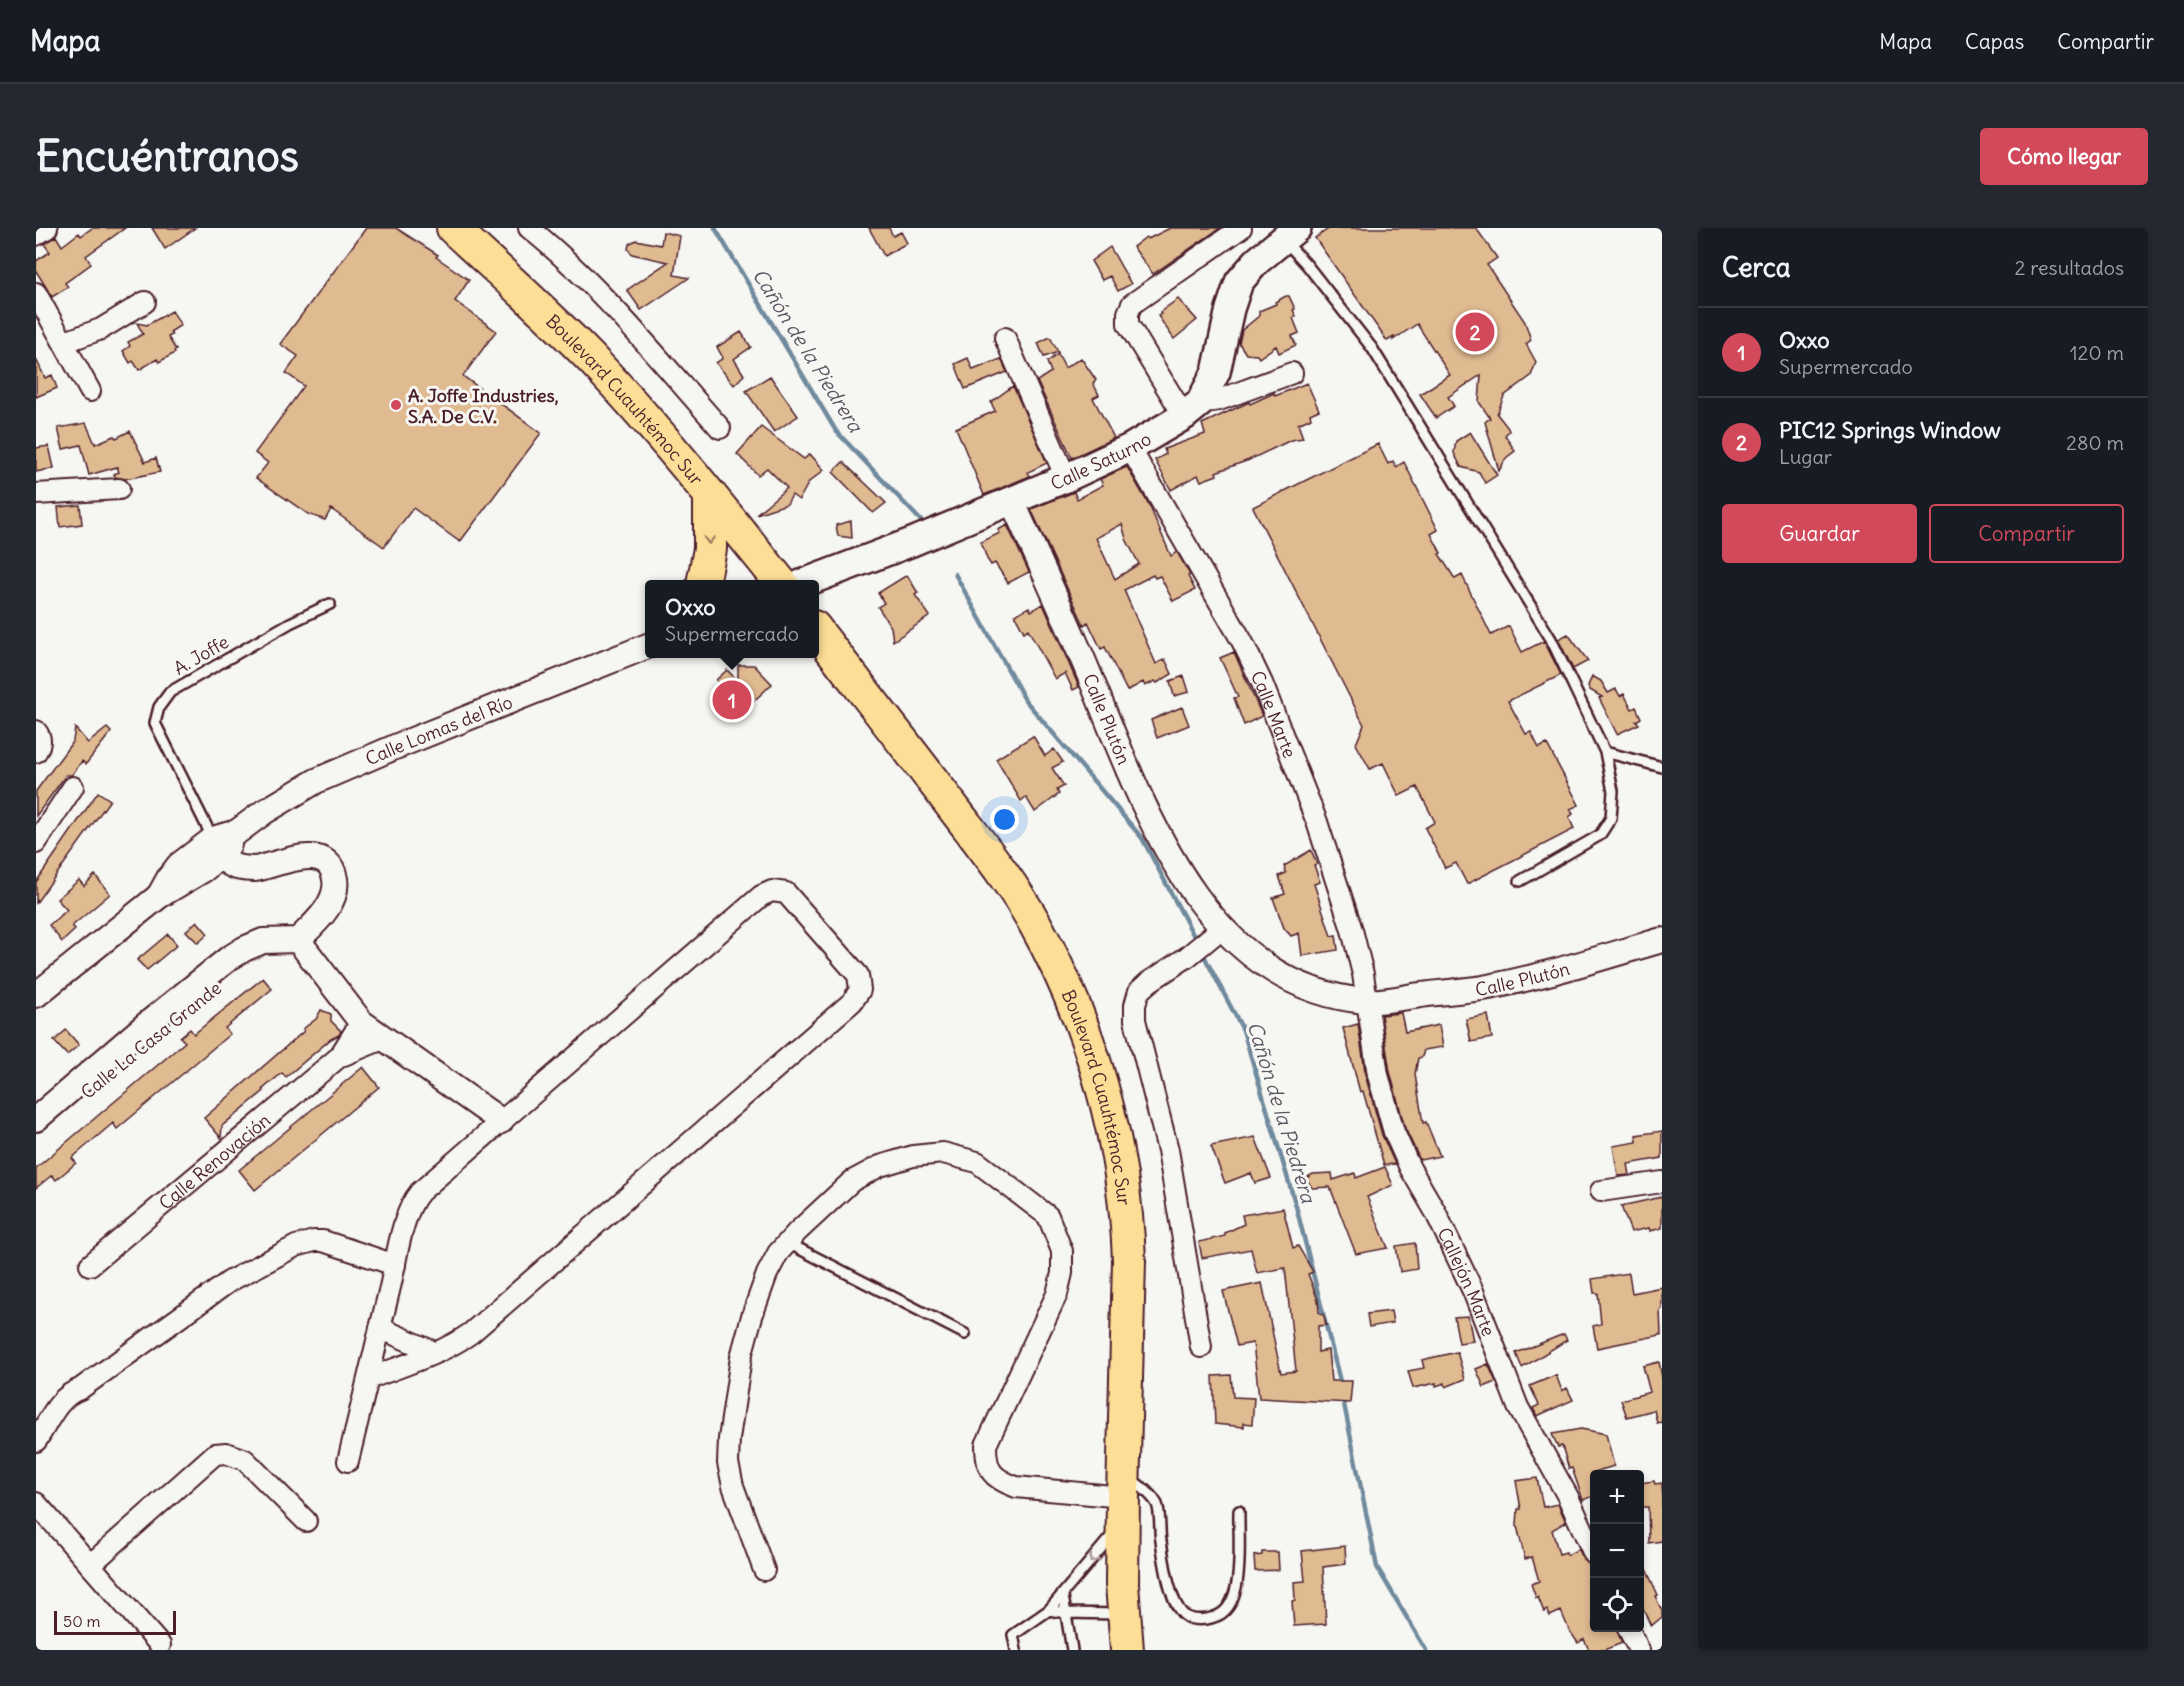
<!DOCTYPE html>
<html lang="es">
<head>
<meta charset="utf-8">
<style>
	:root { --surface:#171b24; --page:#242831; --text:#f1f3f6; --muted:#9ea1a6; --line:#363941; --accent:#d1495b }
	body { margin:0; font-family:Delius,sans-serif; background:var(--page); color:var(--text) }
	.controls { position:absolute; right:18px; bottom:18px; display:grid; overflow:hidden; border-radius:6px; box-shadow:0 3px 9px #0003 }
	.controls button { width:54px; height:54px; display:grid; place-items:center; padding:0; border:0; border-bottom:2px solid var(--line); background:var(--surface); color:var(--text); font:30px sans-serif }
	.scale { position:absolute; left:18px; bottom:15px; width:122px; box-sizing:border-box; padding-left:6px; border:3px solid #4a1f2b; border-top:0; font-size:16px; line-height:21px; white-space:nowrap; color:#4a1f2b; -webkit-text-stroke:4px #f6f6f2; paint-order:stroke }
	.you { position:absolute; left:969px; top:592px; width:21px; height:21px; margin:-15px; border:4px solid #fff; border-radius:50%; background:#1a73e8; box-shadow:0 0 0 9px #1a73e833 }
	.badge { display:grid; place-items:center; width:39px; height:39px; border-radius:50%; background:var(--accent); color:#fff; font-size:20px; font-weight:700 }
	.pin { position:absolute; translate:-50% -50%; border:3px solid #fff; box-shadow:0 2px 6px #0006 }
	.popup { position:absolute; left:609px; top:352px; width:174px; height:78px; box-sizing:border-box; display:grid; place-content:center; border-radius:6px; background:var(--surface); filter:drop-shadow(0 2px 4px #0005); font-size:20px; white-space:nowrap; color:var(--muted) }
	.popup b { font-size:22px; color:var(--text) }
	.popup::after { content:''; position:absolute; left:50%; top:100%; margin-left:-12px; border:12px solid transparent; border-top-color:var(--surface) }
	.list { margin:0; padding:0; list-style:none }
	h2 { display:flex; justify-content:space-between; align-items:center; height:78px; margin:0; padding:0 24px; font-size:26px }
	h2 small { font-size:20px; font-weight:400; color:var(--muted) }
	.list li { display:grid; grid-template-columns:39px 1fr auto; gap:18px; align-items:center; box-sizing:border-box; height:90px; padding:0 24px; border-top:2px solid var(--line) }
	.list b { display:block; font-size:22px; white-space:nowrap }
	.list p { margin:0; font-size:20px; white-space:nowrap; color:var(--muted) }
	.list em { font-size:20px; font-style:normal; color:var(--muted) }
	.actions { display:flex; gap:12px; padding:18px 24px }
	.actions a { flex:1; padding:14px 0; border:2px solid var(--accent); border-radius:6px; text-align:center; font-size:21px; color:var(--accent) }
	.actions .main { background:var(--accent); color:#fff }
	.icon { flex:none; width:33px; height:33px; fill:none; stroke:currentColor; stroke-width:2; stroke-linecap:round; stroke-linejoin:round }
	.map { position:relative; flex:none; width:1626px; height:1422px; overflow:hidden; border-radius:6px }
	header { display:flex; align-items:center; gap:36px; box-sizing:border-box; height:84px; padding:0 30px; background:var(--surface); border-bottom:2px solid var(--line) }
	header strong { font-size:28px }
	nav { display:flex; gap:33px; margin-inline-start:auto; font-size:21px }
	.intro { display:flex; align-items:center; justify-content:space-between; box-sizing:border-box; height:144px; padding:0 36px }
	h1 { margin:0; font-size:42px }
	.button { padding:15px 27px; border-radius:6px; background:var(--accent); color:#fff; font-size:21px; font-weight:700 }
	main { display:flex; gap:36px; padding:0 36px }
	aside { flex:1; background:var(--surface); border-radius:6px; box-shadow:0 3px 9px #0003 }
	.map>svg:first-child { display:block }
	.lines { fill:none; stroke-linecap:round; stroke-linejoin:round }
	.stream { stroke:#6f8a9d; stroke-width:4.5 }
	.building { fill:#e0ba91; stroke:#4a1f2b; stroke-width:1.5; fill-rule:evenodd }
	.service-casing { stroke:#4a1f2b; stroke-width:14 }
	.minor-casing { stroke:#4a1f2b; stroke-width:24 }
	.tertiary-casing { stroke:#4a1f2b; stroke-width:28 }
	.secondary-casing { stroke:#4a1f2b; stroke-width:32 }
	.primary-casing { stroke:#4a1f2b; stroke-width:36 }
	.service { stroke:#f6f6f2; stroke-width:9 }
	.minor { stroke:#f6f6f2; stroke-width:20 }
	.tertiary { stroke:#f6f6f2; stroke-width:24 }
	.secondary { stroke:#f6f6f2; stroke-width:27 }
	.primary { stroke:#fdde96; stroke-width:32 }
	.oneway { stroke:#a47e60 }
	.oneway2 { stroke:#a99598 }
	.poi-dot { fill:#d1495b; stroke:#f6f6f2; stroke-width:2 }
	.labels { text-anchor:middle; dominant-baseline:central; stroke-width:6; stroke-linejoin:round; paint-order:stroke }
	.poi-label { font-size:18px; font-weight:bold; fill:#4a1f2b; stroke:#f6f6f2; text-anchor:start }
	.street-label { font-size:18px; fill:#4a1f2b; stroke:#f6f6f2 }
	.water-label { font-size:20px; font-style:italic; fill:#5d5564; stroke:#f6f6f2 }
</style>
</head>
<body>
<header>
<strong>Mapa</strong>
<nav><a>Mapa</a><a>Capas</a><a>Compartir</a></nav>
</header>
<div class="intro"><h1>Encuéntranos</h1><a class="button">Cómo llegar</a></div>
<main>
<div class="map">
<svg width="1626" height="1422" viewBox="0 0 1626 1422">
	<rect width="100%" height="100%" fill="#f6f6f2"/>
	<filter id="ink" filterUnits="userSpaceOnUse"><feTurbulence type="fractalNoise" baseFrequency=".0167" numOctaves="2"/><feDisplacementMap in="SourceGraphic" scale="12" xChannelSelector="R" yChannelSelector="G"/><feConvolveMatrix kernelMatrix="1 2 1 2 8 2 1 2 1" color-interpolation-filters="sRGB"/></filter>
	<g filter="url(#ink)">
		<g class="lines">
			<!-- stream -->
			<path class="stream" d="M679 0 800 203 890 298
				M919 346 989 472 1106 610 1161 714
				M1166 724 1207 802 1260 978 1305 1157
				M1307 1171 1341 1339 1390 1422"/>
		</g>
		<!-- building -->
		<path class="building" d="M56 0H89L50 28 55 36 29 55 32 59 16 69 0 43V33L14 24 8 16 20 8 26 18 43 5 45 8Z
			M116 0H159L129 21Z
			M330 0H360L402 27 400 29 433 52 419 73 460 103 427 148 505 205 424 314 377 280 348 319 295 281 289 292 272 286 220 250 232 235 219 225 268 158 250 145 262 128 244 116Z
			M833 0H853L857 8 865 4 871 15 848 28Z
			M1134 0H1184L1117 46 1097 19 1110 9 1112 11Z
			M1294 0H1440L1461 30 1451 37 1489 94 1495 112 1490 116 1500 134 1495 148 1468 168 1461 186 1472 200 1473 203 1469 207 1479 223 1470 230 1463 243 1449 194 1454 190 1443 174 1445 147 1412 169 1418 178 1400 190 1384 166 1414 147 1381 96 1357 112 1358 109 1351 113 1279 10Z
			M627 4 644 8 638 47 653 50 605 82 591 62 632 34 596 26 592 21 593 16 600 12 625 17Z
			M1074 19 1095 56 1082 63 1074 48 1066 52 1055 33Z
			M1250 68H1253L1259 81 1257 82 1260 88 1257 90 1263 105 1256 108 1260 117 1243 125 1240 118 1223 130 1221 127 1210 126 1203 115 1206 102 1223 88V83L1240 76 1239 74Z
			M1142 71 1161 92 1138 111 1122 88 1125 86 1124 84Z
			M136 83 145 97 134 104 136 107 132 109 140 122 138 123 139 125 123 134 121 131 103 142 97 133 94 135 87 123 94 118 92 114 107 106 101 95 111 97Z
			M705 104 715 119 698 131 708 147 698 157 680 135 687 130 681 119Z
			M1014 109 1022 124 1008 129 1002 115Z
			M1022 126 1029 140 1045 130 1060 152 1057 155 1063 167 1057 170 1078 210 1036 230 1001 153 1015 144 1011 134Z
			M932 130 937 142 965 131 971 144 929 161 919 136Z
			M0 131 9 150 16 147 21 160 0 169Z
			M734 148 762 188 738 204 710 163Z
			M1271 155 1283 182 1274 186 1275 190 1262 196 1267 210 1255 212 1213 232 1180 244 1181 247 1165 253 1162 247 1135 262 1119 232 1130 226 1128 221 1169 206 1166 196 1213 174 1214 176 1238 165 1239 168Z
			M977 158 1011 235 992 244 994 248 948 267 920 200 959 183 955 174Z
			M50 195 59 216 78 208 80 210 94 203 109 234 120 230 124 244 89 251 79 249 78 246 83 244 81 239 53 247 45 217 27 221 22 200Z
			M725 199 768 231 774 226 788 242 773 254 763 272 756 267 751 276 720 286 751 260 731 240 722 247 701 226Z
			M1434 204 1461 247 1449 255 1443 244 1425 239 1418 225 1420 213Z
			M1342 216 1352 236 1357 233 1360 239 1368 234 1402 302 1395 306 1405 325 1403 326 1419 351 1426 347 1455 407 1473 398 1486 424 1508 413 1525 447 1472 473 1490 506 1495 504 1503 520 1511 516 1543 577 1534 581 1537 586 1533 589 1538 601 1431 656 1420 635 1409 640 1389 600 1399 594 1381 559 1363 568 1347 535 1334 541 1320 516 1328 497 1217 279Z
			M13 218 18 240 0 244V220Z
			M807 234 850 275 837 285 797 244Z
			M1091 239 1114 279 1135 328 1141 324 1154 347 1152 348 1159 362 1137 373 1124 348 1119 350 1117 347 1088 362 1120 436 1129 431 1136 446 1121 455 1119 453 1109 458 1107 454 1091 463 1069 419 1065 421 1052 394 1048 397 995 281 1038 264 1041 271 1067 257 1064 251ZM1086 296 1090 311 1103 336 1079 351 1060 310Z
			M44 277 46 296 24 299 22 279Z
			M815 293 816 310 802 308 800 297Z
			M971 297 993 344 972 355 959 335 955 337 951 331 945 314 964 305 962 302Z
			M871 347 882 365 879 367 894 388 857 413 855 399 842 379 848 375 842 365Z
			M1007 376 1043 459 1037 462 1029 445 1019 451 992 401 988 404 979 387 993 379 995 383Z
			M1532 406 1552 433 1537 441 1522 411Z
			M1198 424 1226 488 1208 497 1198 470 1202 469 1184 430Z
			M702 437H718L736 456 708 482 680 452 691 442 702 453Z
			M1148 448 1153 464 1138 468 1134 453Z
			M1556 448 1565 453 1572 465 1580 461 1584 468 1588 466 1596 481 1600 479 1605 490 1600 493 1603 496 1581 506 1563 470 1566 469 1554 462 1552 458Z
			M1146 479 1153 497 1121 510 1115 492Z
			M39 500 52 515 71 500 75 504 50 536 46 533 36 547H30L0 588V563L37 513Z
			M997 508 1009 528 1018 521 1027 534 1016 540 1028 558 1021 562 1023 566 999 584 990 569 985 573 960 531Z
			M62 564 74 572 0 675V654Z
			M1275 622 1281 636 1278 637 1284 654 1278 656 1295 708 1300 707 1302 722 1266 728 1263 705 1255 708 1248 700 1237 670 1249 666 1243 648 1250 645 1248 638Z
			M59 647 74 666 36 698 39 702 26 714 13 697 31 682 21 671 43 652 48 658Z
			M161 693 172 706 162 715 150 703Z
			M132 706 141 717 111 742 101 732Z
			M227 750 236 761 189 800 194 806 81 901 77 895 36 930 40 935 20 952 16 947 0 960V940L149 814 144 809 154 801 158 806Z
			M285 782 295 786V793L305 803 303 807 295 811 250 849 246 845 227 861 228 863 186 898 185 910 168 890 268 803 267 801 280 791Z
			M1365 785 1369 804 1403 797 1407 819 1388 822 1386 829 1382 830 1379 846 1387 895 1390 894 1404 928 1384 932 1369 900 1354 844 1345 787Z
			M1452 787 1456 810 1435 814 1430 791Z
			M1322 796 1330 850 1346 907 1359 936 1348 937 1327 863 1324 864 1307 800Z
			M30 802 43 817 31 827 18 813Z
			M327 839 343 859 219 962 203 942Z
			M1626 903V930L1592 936 1594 947 1582 948 1577 918 1601 914 1600 907Z
			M1219 909 1235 950 1219 955 1215 945 1189 955 1175 918Z
			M1349 939 1357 957 1331 969 1352 1020 1320 1026 1294 959 1276 960 1270 950 1277 946 1296 945 1297 952 1319 945 1320 950Z
			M1626 969V1000L1614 1003 1613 1000 1595 1004 1585 978Z
			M1247 980 1257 1020 1262 1018 1277 1044 1272 1046 1282 1072 1283 1084 1288 1088 1290 1097 1282 1098V1124L1292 1122 1295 1153H1316L1314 1175 1223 1170 1217 1115 1201 1118 1187 1063 1226 1055 1245 1145 1260 1143 1249 1040 1221 1045 1215 1021 1166 1030 1163 1014 1189 1008V1005L1208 996 1206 987Z
			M1379 1015 1381 1041 1364 1044 1360 1018Z
			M1593 1045 1596 1065 1626 1059V1081L1624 1082 1625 1107 1561 1120 1557 1098 1565 1096 1562 1065H1558L1556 1051Z
			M1355 1083 1357 1095 1333 1099 1331 1086Z
			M1432 1088 1437 1113 1423 1115 1418 1089Z
			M1528 1106 1531 1112 1486 1140 1480 1125Z
			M1421 1124 1429 1151 1410 1159 1409 1155 1400 1158V1155L1377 1160 1372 1143 1388 1140 1386 1132Z
			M1623 1134 1626 1149V1194L1621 1195 1618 1182 1591 1189 1585 1172 1614 1164 1607 1138Z
			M1452 1136 1460 1154 1448 1159 1440 1141Z
			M1195 1147 1197 1169 1218 1170 1216 1196 1208 1195V1199L1179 1196 1177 1148Z
			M1520 1147 1526 1163 1531 1160 1537 1172 1501 1188 1497 1180 1503 1177 1494 1158Z
			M1545 1201 1570 1206 1578 1238 1555 1245 1558 1268 1547 1272 1536 1240 1533 1241 1526 1218 1522 1219 1516 1206Z
			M1501 1250 1507 1279 1522 1276 1530 1294 1516 1302 1523 1326 1530 1324 1531 1327 1543 1321 1547 1331 1555 1337 1558 1344V1400H1580L1586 1415 1568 1422H1553L1548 1411 1542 1415 1533 1402 1525 1383 1514 1388 1511 1382 1508 1384 1502 1369 1500 1370 1495 1356 1503 1353 1496 1329 1489 1331 1481 1298 1482 1281H1485L1480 1253Z
			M1618 1253 1619 1256 1626 1255V1313L1613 1315 1612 1279H1604V1255Z
			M1309 1318 1310 1336 1287 1339 1290 1396 1258 1398 1256 1373 1259 1372 1258 1354 1269 1353 1266 1323Z
			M1226 1324H1242L1243 1342 1219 1343 1218 1328 1226 1327Z
			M1604 1328 1622 1367 1619 1368 1626 1383V1389L1615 1398 1604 1375Z"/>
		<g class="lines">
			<defs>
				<path id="service" d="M1249 13 1271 37 1336 120 1515 411 1569 524 1626 539
					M177 611 119 495 123 479 134 464 254 395 294 376
					M1484 653 1564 607 1575 590 1577 563 1569 524
					M752 1015 929 1106
					M1095 1251C1105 1259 1115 1265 1121 1276 1125 1286 1123 1302 1125 1313 1128 1332 1133 1374 1148 1387 1156 1394 1173 1392 1183 1387 1210 1373 1202 1310 1203 1283
					M1027 1368 1036 1422
					M1013 1382 1030 1385 1082 1386
					M980 1422 977 1407 1013 1382 1078 1305"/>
				<g id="minor">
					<path d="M493 0C565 58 623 132 684 200"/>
					<path d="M0 7 11 0"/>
					<path d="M0 65 54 163"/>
					<path d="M969 110 1030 250"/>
					<path d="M29 114 65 101 109 74"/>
					<path d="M1164 175 1183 172 1256 145"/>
					<path d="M1148 188 1092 96V85L1096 76 1205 0"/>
					<path id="s1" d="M1094 220 1206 413 1226 455 1281 594 1316 702 1327 746 1342 847 1358 904 1374 940 1399 983 1437 1063 1482 1179 1531 1267 1558 1326"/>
					<path d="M0 266 83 261"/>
					<path d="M0 503C6 510 5 516 0 524"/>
					<path d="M0 615 37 559"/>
					<path d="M303 829 347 811"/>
					<path d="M1565 963 1626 954"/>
					<path id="s2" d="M54 1037 303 829 325 794"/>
					<path d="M344 1100 400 1125"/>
					<path d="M1165 1119 1132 922 1099 792V777L1103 763 1113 754 1151 729 1186 700"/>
					<path d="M0 1213C12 1195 22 1168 44 1161L194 1053 260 1018 278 1013H287L359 1037"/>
					<path d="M312 1233C326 1174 341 1114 355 1055 361 1028 366 985 384 964L725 668 736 663 750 665 822 747 824 762 816 774 435 1105C404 1127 367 1137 332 1151"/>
					<path d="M0 1275 124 1417"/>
					<path d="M54 1337 179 1226 190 1225 209 1232 270 1293"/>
					<path d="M728 1342 697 1258 692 1235 693 1211 705 1129 716 1088 731 1046 742 1025 761 1004 816 953 844 938 877 928 907 925 941 934 1012 988 1026 1023V1045L1021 1066 950 1217C950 1243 956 1250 980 1259L1087 1269"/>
					<path d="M1592 1400 1603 1422"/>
				</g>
				<g id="tertiary">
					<path id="s3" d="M976 273C1000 326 1025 380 1048 434 1103 565 1160 757 1329 773 1347 775 1367 769 1385 767 1406 764 1427 763 1447 760 1507 749 1567 729 1626 712"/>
					<path id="s4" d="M123 668 133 650 143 637 177 611 201 604 228 584 280 553 359 519 614 417"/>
					<path d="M262 712 325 794 465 893"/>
					<path d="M0 767 123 668 167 642 186 627 193 616"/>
					<path d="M0 891 111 796 192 731 208 721 227 713 262 712C278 696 303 675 299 651 293 611 242 637 219 641 213 641 201 640 196 637 187 633 182 620 177 611"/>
				</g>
				<g id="secondary">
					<path id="s5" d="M765 356 876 314 1030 250 1094 220 1148 188 1164 175 1180 144 1194 81 1203 54 1221 33 1261 0"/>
				</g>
				<g id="primary">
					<path id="s6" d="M417 0C466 46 517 90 563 139 628 208 687 283 746 356"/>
					<path d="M667 356 674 321V267"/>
					<path id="s7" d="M778 399C827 463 877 526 925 590 951 624 977 657 998 694 1056 798 1089 915 1093 1033L1087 1269 1086 1356 1091 1422"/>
				</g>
			</defs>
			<!-- service casing -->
			<use href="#service" class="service-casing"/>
			<!-- minor casing -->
			<use href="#minor" class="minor-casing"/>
			<!-- tertiary casing -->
			<use href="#tertiary" class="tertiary-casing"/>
			<!-- secondary casing -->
			<use href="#secondary" class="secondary-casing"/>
			<!-- primary casing -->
			<use href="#primary" class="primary-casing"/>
			<!-- service -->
			<use href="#service" class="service"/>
			<!-- minor -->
			<use href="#minor" class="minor"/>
			<!-- tertiary -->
			<use href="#tertiary" class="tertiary"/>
			<!-- secondary -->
			<use href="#secondary" class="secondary"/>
			<!-- primary -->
			<use href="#primary" class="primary"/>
		</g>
		<!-- one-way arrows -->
		<defs><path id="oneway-chevron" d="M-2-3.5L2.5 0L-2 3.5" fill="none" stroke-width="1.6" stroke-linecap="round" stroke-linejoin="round" transform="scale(1.5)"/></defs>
		<use class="oneway" href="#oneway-chevron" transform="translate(673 312) rotate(91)"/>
		<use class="oneway2" href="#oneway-chevron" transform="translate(1057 1331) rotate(129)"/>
	</g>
	<!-- markers -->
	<circle class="poi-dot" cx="360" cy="177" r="6"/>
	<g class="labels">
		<!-- poi labels -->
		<g class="poi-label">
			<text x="372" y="167">A. Joffe Industries,<tspan x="372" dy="21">S.A. De C.V.</tspan></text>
		</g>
		<!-- street labels -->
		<g class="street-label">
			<text stroke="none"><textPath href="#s6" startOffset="243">Boulevard Cuauhtémoc Sur</textPath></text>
			<text stroke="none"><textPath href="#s5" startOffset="324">Calle Saturno</textPath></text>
			<text transform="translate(165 427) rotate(-30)">A. Joffe</text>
			<text stroke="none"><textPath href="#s1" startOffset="303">Calle Marte</textPath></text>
			<text stroke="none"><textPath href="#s3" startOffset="238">Calle Plutón</textPath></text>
			<text stroke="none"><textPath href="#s4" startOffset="332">Calle Lomas del Río</textPath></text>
			<text stroke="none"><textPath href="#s3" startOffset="801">Calle Plutón</textPath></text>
			<text transform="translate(115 812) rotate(-39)">Calle La Casa Grande</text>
			<text stroke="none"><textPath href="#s7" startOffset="556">Boulevard Cuauhtémoc Sur</textPath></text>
			<text stroke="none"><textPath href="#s2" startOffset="162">Calle Renovación</textPath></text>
			<text stroke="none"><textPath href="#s1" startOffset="906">Callejón Marte</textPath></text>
		</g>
		<!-- water labels -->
		<g class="water-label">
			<text transform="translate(772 122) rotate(58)">Cañón de la Piedrera</text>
			<text transform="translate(1246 884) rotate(73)">Cañón de la Piedrera</text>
		</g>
	</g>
</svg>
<div class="controls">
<button>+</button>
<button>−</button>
<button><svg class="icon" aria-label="locate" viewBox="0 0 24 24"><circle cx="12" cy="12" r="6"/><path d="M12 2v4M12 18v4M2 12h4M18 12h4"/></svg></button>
</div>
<div class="scale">50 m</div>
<div class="you"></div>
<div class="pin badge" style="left:696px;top:472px">1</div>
<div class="popup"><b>Oxxo</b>Supermercado</div>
<div class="pin badge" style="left:1439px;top:104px">2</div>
</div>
<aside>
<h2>Cerca<small>2 resultados</small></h2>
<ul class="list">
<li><span class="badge">1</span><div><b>Oxxo</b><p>Supermercado</p></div><em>120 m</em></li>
<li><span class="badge">2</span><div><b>PIC12 Springs Window</b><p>Lugar</p></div><em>280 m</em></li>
</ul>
<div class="actions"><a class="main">Guardar</a><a>Compartir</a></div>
</aside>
</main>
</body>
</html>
